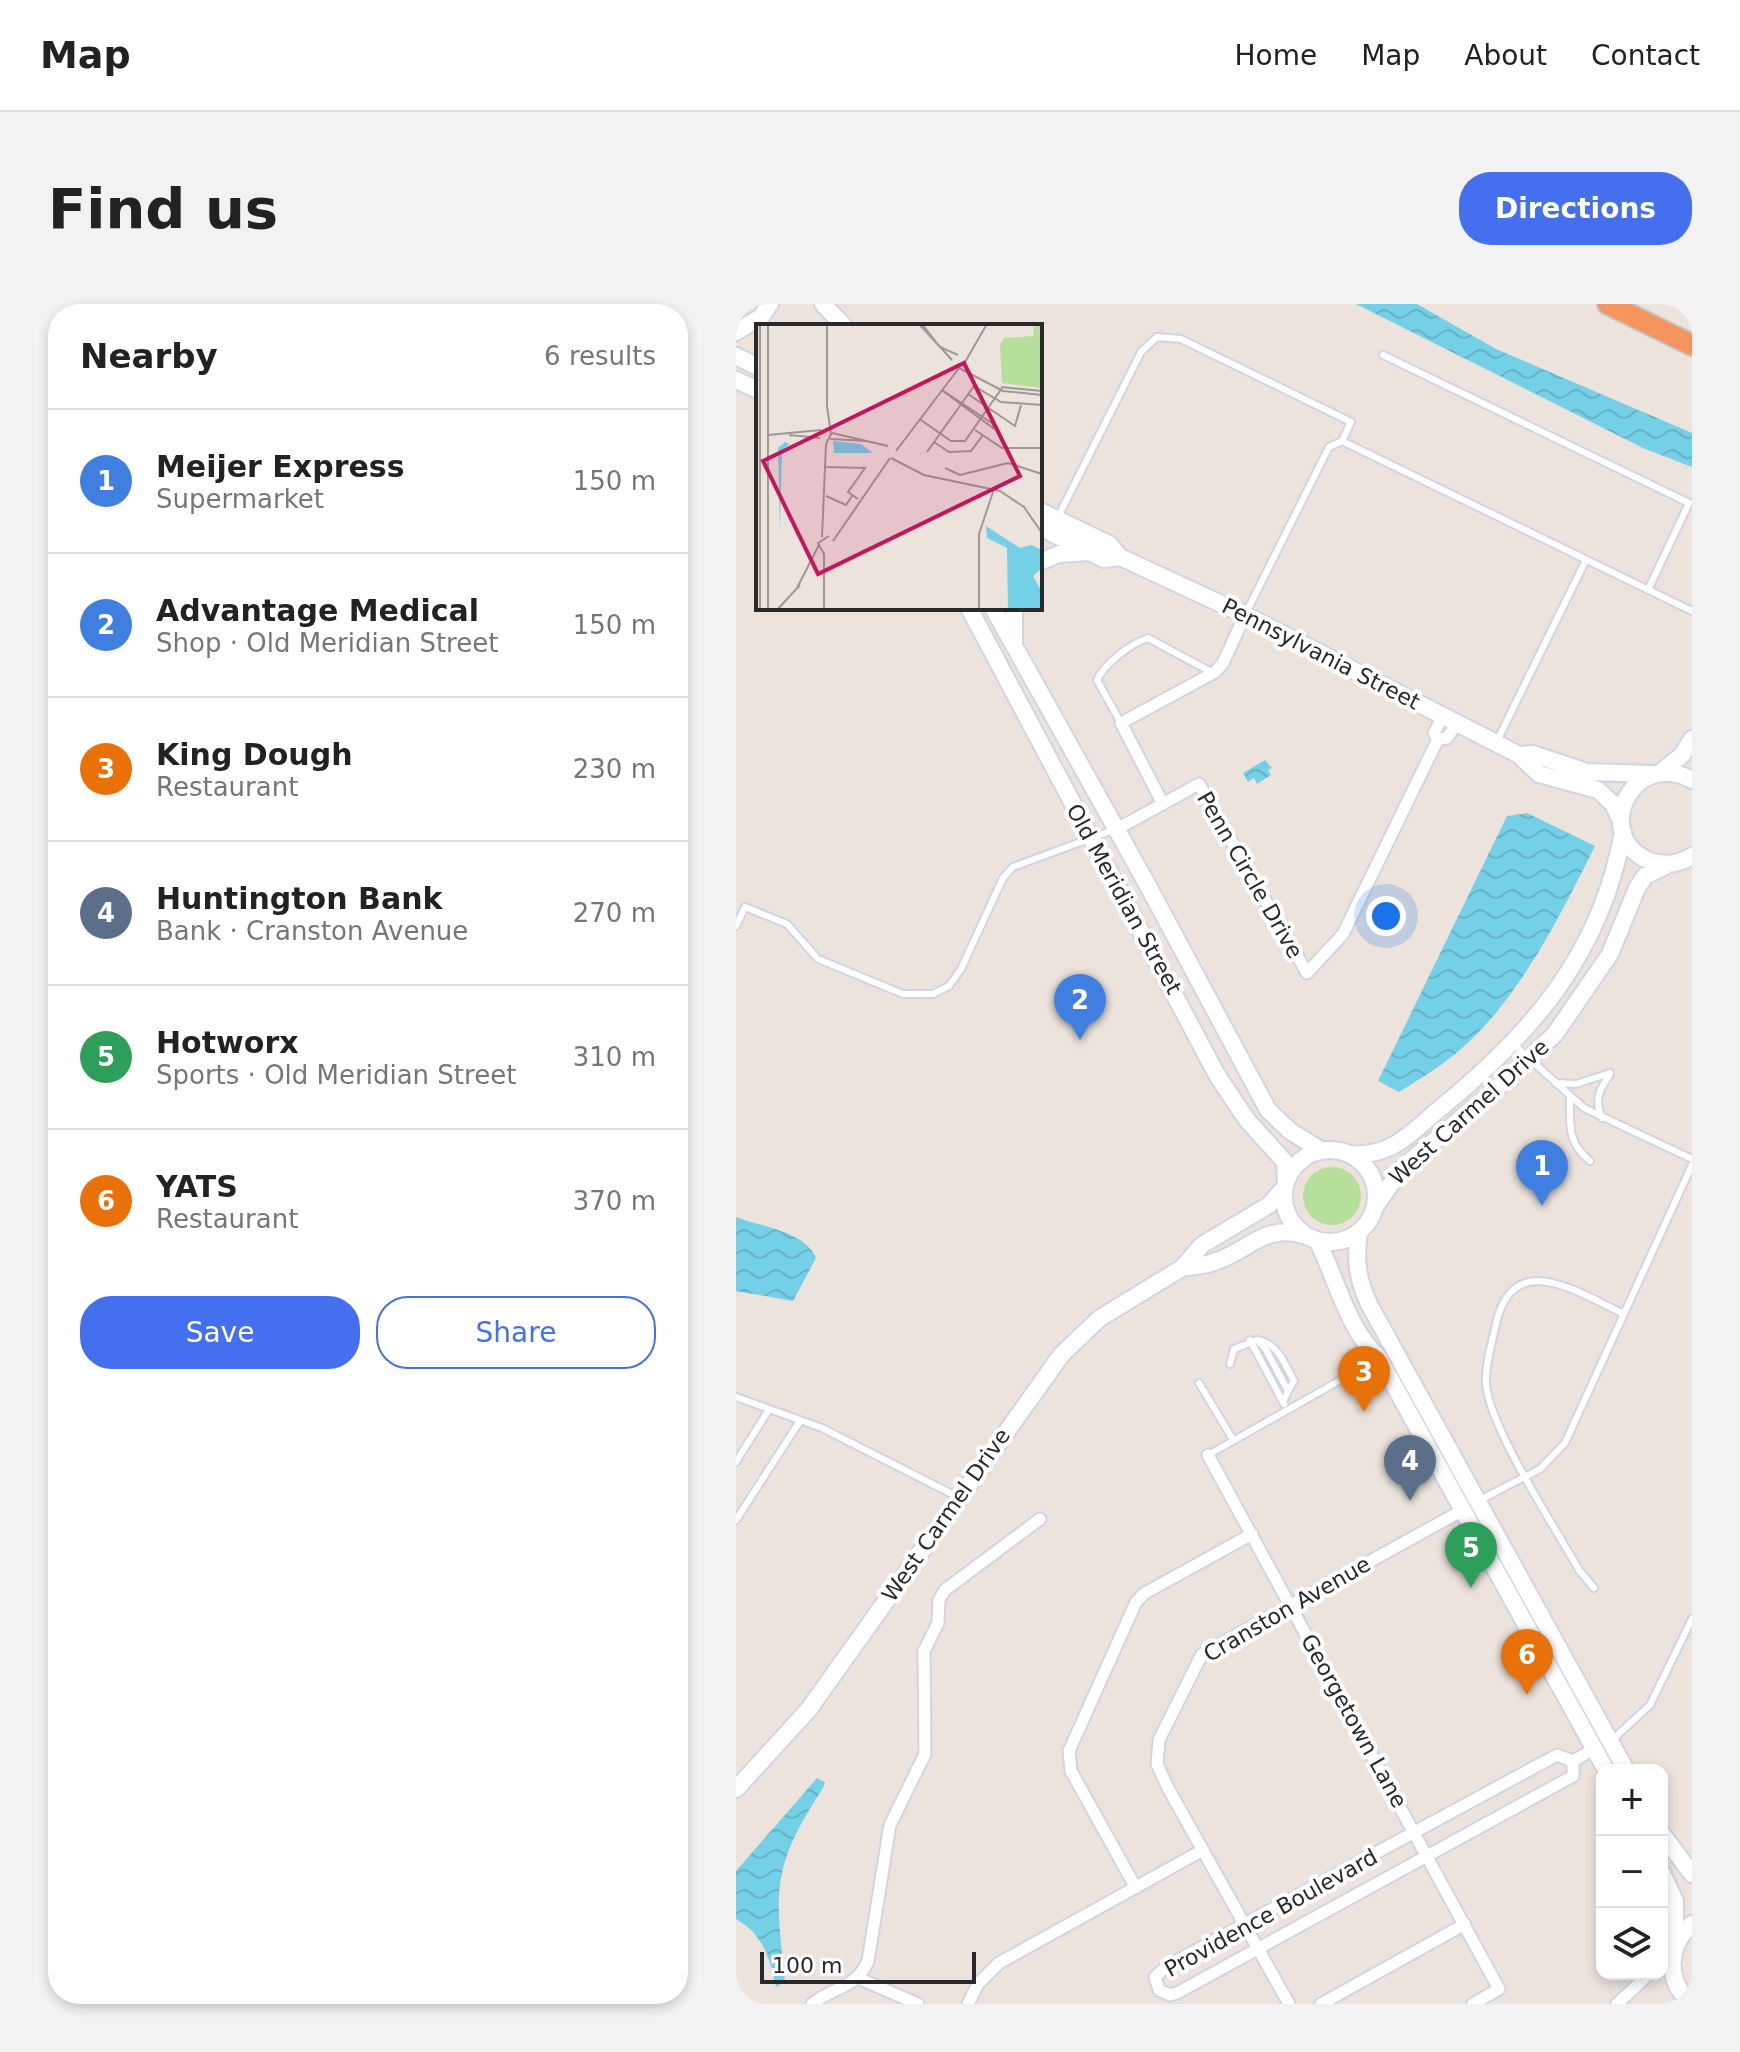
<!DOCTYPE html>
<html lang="en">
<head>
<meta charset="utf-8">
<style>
	:root { --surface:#fff; --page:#f2f2f2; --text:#222; --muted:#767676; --line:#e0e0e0; --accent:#446fef }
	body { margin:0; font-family:"DejaVu Sans",sans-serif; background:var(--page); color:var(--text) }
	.controls { position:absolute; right:24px; bottom:24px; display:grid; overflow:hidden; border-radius:16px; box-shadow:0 4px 12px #0003 }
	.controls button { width:72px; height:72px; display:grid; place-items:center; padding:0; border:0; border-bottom:2px solid var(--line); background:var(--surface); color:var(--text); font:40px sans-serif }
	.scale { position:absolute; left:24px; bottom:20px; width:216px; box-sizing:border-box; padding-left:8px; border:4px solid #292929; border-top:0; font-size:22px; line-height:28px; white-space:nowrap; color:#292929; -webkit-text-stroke:6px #fff; paint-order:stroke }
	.you { position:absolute; left:650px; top:612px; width:28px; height:28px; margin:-20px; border:6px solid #fff; border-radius:50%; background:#1a73e8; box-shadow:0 0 0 12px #1a73e833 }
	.badge { display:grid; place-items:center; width:52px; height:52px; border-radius:50%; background:var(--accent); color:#fff; font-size:26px; font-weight:700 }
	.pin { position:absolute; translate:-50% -66px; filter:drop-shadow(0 2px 4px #0008) }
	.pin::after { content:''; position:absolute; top:42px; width:28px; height:24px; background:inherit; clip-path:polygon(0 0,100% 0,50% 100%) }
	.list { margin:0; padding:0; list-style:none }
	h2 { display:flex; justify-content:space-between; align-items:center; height:104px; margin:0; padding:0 32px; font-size:34px }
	h2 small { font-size:26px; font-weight:400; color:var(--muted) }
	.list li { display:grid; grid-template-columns:52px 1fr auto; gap:24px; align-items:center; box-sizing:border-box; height:144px; padding:0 32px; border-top:2px solid var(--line) }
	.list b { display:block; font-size:30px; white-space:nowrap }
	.list p { margin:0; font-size:26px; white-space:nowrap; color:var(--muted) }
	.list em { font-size:26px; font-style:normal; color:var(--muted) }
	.actions { display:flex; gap:16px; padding:24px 32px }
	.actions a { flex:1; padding:18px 0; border:2px solid var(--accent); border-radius:32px; text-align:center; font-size:28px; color:var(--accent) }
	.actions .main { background:var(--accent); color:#fff }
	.icon { flex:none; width:44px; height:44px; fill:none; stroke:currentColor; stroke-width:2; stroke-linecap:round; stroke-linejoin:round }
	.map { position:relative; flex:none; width:956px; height:1700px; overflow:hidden; border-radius:32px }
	header { display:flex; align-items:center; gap:48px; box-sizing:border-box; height:112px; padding:0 40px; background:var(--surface); border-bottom:2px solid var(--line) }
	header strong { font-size:38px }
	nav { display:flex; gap:44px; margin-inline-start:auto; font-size:28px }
	.intro { display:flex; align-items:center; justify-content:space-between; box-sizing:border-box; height:192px; padding:0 48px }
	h1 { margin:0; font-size:56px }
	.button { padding:20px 36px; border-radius:32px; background:var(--accent); color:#fff; font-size:28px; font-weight:700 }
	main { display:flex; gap:48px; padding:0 48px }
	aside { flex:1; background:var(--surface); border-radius:32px; box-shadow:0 4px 12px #0003 }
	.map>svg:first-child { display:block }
	.grass { fill:#b6df9b }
	.water { fill:url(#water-waves) }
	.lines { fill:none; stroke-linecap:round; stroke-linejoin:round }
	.lane-casing { stroke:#d1d5e1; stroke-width:10 }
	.street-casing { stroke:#d1d5e1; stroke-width:15 }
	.secondary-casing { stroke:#d1d5e1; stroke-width:20 }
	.highway-casing { stroke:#c3c3c3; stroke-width:24 }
	.lane { stroke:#fff; stroke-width:6 }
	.street { stroke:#fff; stroke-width:11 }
	.secondary { stroke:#fff; stroke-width:16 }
	.highway { stroke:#f5955d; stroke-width:20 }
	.labels { text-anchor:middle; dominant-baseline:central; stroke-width:8; stroke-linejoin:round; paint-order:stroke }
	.street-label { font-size:22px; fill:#292929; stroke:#fff }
	.inset-road { fill:none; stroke:#9d9994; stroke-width:2 }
	.view { fill:#c2185b; fill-opacity:0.15; stroke:#c2185b; stroke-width:4 }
	.inset-edge { fill:none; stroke:#292929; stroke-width:4 }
</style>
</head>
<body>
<header>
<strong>Map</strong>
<nav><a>Home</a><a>Map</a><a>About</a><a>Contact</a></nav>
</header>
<div class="intro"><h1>Find us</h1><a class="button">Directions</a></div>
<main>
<aside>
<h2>Nearby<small>6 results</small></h2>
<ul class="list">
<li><span class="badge" style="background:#3f7fe0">1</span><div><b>Meijer Express</b><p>Supermarket</p></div><em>150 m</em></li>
<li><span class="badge" style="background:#3f7fe0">2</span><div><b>Advantage Medical</b><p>Shop · Old Meridian Street</p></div><em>150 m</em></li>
<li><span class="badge" style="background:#e8710a">3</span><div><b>King Dough</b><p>Restaurant</p></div><em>230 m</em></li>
<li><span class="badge" style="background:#5c6f8a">4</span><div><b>Huntington Bank</b><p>Bank · Cranston Avenue</p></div><em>270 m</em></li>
<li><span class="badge" style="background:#2e9e5b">5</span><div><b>Hotworx</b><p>Sports · Old Meridian Street</p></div><em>310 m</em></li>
<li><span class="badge" style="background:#e8710a">6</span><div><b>YATS</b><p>Restaurant</p></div><em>370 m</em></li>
</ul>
<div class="actions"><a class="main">Save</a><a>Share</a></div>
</aside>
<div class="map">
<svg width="956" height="1700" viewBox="0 0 956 1700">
	<defs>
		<pattern id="water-waves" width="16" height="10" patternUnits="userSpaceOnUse" patternTransform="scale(2)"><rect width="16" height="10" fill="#74d0e7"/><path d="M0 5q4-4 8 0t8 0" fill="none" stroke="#64b3c6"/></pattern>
	</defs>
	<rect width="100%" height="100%" fill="#ebe3dc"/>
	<!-- grass -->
	<path class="grass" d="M567 892a29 29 0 1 1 58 0a29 29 0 1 1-58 0Z"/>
	<!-- water -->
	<path class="water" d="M620 0H681L760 45 956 129V163L907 144Z
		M529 456 536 464 532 466 535 471 521 480 518 474 512 478 507 469Z
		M791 509 859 542C823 614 779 704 714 754 698 767 680 777 663 788L642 777 771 512Z
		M0 913C26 923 69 927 80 954L57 997 0 987Z
		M81 1474 89 1478 87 1484C35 1563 39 1587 49 1677L40 1683C34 1654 27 1630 0 1615V1567Z"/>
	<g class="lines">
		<defs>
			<path id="lane" d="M647 51 953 199 912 286
				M321 215 405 48 421 33 445 35 615 118 606 137
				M509 311 593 143 606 137 956 307
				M385 419 361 376C369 359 394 340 412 334L477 369
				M760 439 850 256
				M0 622 9 603 51 620 82 655 167 690H197L213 682 225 665 267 574 277 563 377 526
				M776 739 848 804 956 855
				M820 779 840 780 874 769
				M834 793C834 820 831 839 854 857
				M866 814C858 796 863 786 874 770
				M514 1036 548 1100
				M521 1036C542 1039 548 1059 558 1077L552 1087
				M494 1060 498 1045 521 1036 529 1044 552 1087 547 1098
				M463 1079 496 1134
				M0 1093 86 1124 222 1193
				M472 1151 640 1056
				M0 1158 32 1107
				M742 1197 804 1165 829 1139 956 861
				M0 1216 64 1117
				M858 1284 843 1266C819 1223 754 1125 750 1080 749 1060 756 1039 760 1020 777 943 843 989 888 1010
				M876 1436 914 1401 956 1315"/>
			<path id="street" d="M702 435 711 434 721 419
				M427 500 385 419 479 368 487 359 509 311
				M381 525 463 480 571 669 607 630 702 435 698 429 707 412
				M472 1151 763 1685 737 1700
				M821 1451 837 1457V1472L441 1689 434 1691 423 1686 419 1673 431 1662Z
				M837 1457 858 1445
				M400 1584 335 1467 333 1447 400 1298 409 1289 516 1230
				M122 1674 182 1700
				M76 1700C96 1683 120 1685 132 1657L154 1521 189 1450 188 1347 202 1319 203 1296 209 1286 304 1215
				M232 1700 242 1680 263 1659 467 1546
				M553 1700 432 1484 421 1460 423 1436 466 1350 727 1206
				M585 1700 729 1620
				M881 1700 913 1670"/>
			<path id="secondary" d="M87 0 108 22
				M0 28 25 13 34 0
				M0 52 22 63
				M0 76 22 86
				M304 207 373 240 384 253 509 311 760 439 783 451 803 470 862 486 877 500 885 517
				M304 223 368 255 384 253
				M304 258 323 250 353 248
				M233 304 481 771 511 816 549 858 550 878
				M257 304 411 580 532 806 554 827 586 847
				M278 337V304
				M783 451 797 450 851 468 915 470
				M924 469 946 451 956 435
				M956 476C896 443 854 533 914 557 928 562 943 560 956 552
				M548 892a46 46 0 1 1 92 0a46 46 0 1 1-92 0Z
				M613 850C654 854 674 830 702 806 796 730 865 650 887 528
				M639 903 666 864 758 787 819 730 874 650 901 584 909 572 933 560
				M623 928C619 957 621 975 634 1002L890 1466
				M581 936C600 973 611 1025 643 1054L870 1466
				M446 964C456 962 468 962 478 958 511 948 529 919 567 931
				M0 1485 73 1405 326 1050 364 1014 446 964 466 941 533 901 549 883
				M926 1530 956 1570
				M926 1569 939 1597V1640
				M956 1620C931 1642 929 1677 956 1700"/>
			<path id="highway" d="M872 0 956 41"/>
		</defs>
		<!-- lane casing -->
		<use href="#lane" class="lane-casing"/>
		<!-- street casing -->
		<use href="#street" class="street-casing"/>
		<!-- secondary casing -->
		<use href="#secondary" class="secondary-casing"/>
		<!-- highway casing -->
		<use href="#highway" class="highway-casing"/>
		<!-- lane -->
		<use href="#lane" class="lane"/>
		<!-- street -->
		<use href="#street" class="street"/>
		<!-- secondary -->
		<use href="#secondary" class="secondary"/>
		<!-- highway -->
		<use href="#highway" class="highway"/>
	</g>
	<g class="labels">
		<!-- street labels -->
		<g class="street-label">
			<text transform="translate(585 350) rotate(27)">Pennsylvania Street</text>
			<text transform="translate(514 571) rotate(60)">Penn Circle Drive</text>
			<text transform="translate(388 595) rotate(61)">Old Meridian Street</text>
			<text transform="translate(733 808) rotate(-42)">West Carmel Drive</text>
			<text transform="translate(210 1211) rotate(-55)">West Carmel Drive</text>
			<text transform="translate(551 1305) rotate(-30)">Cranston Avenue</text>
			<text transform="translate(618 1417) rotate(61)">Georgetown Lane</text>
			<text transform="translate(535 1609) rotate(-29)">Providence Boulevard</text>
		</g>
	</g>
	<!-- overview -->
	<g transform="translate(20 20)">
		<rect width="286" height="286" fill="#ebe3dc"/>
		<path d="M278 0H286V64L246 59 244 21 248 14 277 12Z" fill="#b6df9b"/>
		<path d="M77 117 105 120 117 129H78ZM29 118 34 120 26 126 24 208 22 124ZM230 202 264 224 275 221 284 225 286 244 277 252 286 268V286H252L251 224 231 214Z" fill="#74d0e7"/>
		<path class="inset-road" d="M4 0V286M12 0V286M163 0 196 36M166 0 184 23 202 31M209 38 231 0M203 44 247 67 286 71M245 63 286 67M186 66 237 100V104L187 67M212 70 259 102 265 81M71 85V0M165 96 195 117H209L246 64M219 106 246 124H286M76 109 132 122M12 111 65 106M33 111 64 114M74 115 110 117M178 118 193 128 215 127 227 111M140 127 203 44M171 128 218 62 245 78 286 81M135 134 168 151 244 167 268 183 286 209M70 143 109 144 92 168 102 175M189 144 204 151 252 139 286 150M70 172 90 181 96 172M66 213 70 120 75 110 71 82M77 217 134 134M41 264 63 221M21 286 44 261M68 286V230L62 219 73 212M223 286V210L238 165"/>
		<path class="view" d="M208 39 264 152 62 250 7 137Z"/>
		<rect width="286" height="286" class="inset-edge"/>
	</g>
</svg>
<div class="controls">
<button>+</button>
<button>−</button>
<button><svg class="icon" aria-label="layers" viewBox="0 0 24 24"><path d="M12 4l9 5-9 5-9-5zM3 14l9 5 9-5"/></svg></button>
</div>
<div class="scale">100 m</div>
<div class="you"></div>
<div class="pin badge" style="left:806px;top:902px;background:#3f7fe0">1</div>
<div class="pin badge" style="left:344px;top:736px;background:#3f7fe0">2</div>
<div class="pin badge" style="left:628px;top:1108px;background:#e8710a">3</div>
<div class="pin badge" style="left:674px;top:1197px;background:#5c6f8a">4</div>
<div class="pin badge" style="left:735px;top:1284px;background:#2e9e5b">5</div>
<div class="pin badge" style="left:791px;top:1391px;background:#e8710a">6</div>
</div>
</main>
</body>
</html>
